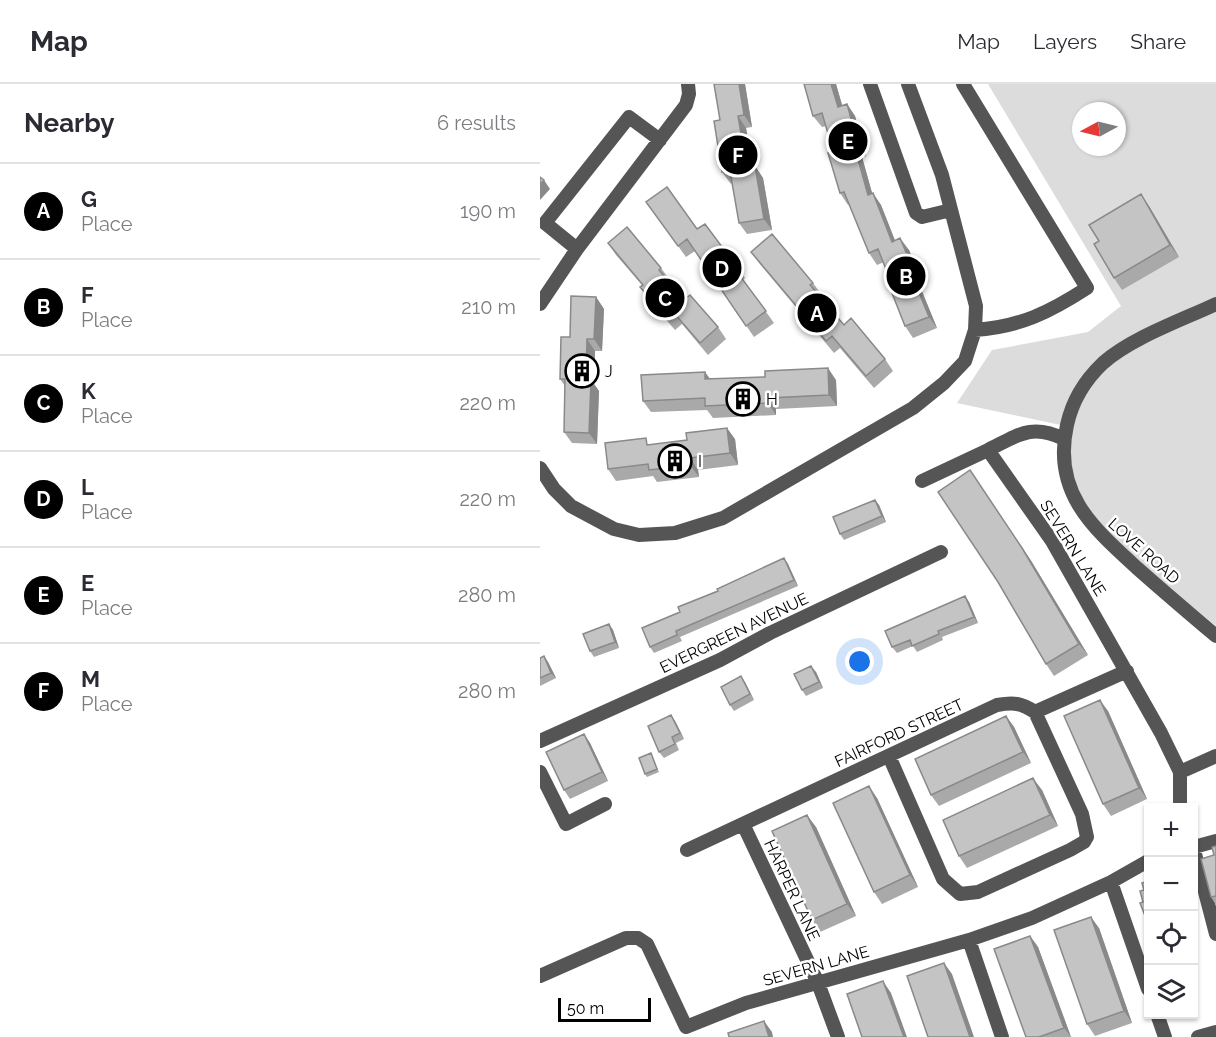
<!DOCTYPE html>
<html lang="en">
<head>
<meta charset="utf-8">
<style>
	:root { --surface:#fff; --page:#f7f7f7; --text:#2b2b33; --muted:#7c7c81; --line:#e1e1e2; --accent:#000 }
	body { margin:0; font-family:Raleway,sans-serif; background:var(--page); color:var(--text) }
	.controls { position:absolute; right:18px; bottom:18px; display:grid; overflow:hidden; border-radius:0px; box-shadow:0 2px 4px #0004 }
	.controls button { width:54px; height:54px; display:grid; place-items:center; padding:0; border:0; border-bottom:2px solid var(--line); background:var(--surface); color:var(--text); font:30px sans-serif }
	.compass { position:absolute; left:532px; top:18px; width:54px; height:54px; border-radius:50%; background:var(--surface); box-shadow:0 2px 4px #0004; rotate:263deg }
	.scale { position:absolute; left:18px; bottom:15px; width:93px; box-sizing:border-box; padding-left:6px; border:3px solid #000; border-top:0; font-size:16px; line-height:21px; white-space:nowrap; color:#000; -webkit-text-stroke:4px #fff; paint-order:stroke }
	.you { position:absolute; left:320px; top:578px; width:21px; height:21px; margin:-15px; border:4px solid #fff; border-radius:50%; background:#1a73e8; box-shadow:0 0 0 9px #1a73e833 }
	.badge { display:grid; place-items:center; width:39px; height:39px; border-radius:50%; background:var(--accent); color:#fff; font-size:20px; font-weight:700 }
	.pin { position:absolute; translate:-50% -50%; border:3px solid #fff; box-shadow:0 2px 6px #0006 }
	.list { margin:0; padding:0; list-style:none }
	h2 { display:flex; justify-content:space-between; align-items:center; height:78px; margin:0; padding:0 24px; font-size:26px }
	h2 small { font-size:20px; font-weight:400; color:var(--muted) }
	.list li { display:grid; grid-template-columns:39px 1fr auto; gap:18px; align-items:center; box-sizing:border-box; height:96px; padding:0 24px; border-top:2px solid var(--line) }
	.list b { display:block; font-size:22px; white-space:nowrap }
	.list p { margin:0; font-size:20px; white-space:nowrap; color:var(--muted) }
	.list em { font-size:20px; font-style:normal; color:var(--muted) }
	.icon { flex:none; width:33px; height:33px; fill:none; stroke:currentColor; stroke-width:2; stroke-linecap:round; stroke-linejoin:round }
	.map { position:relative; flex:none; width:676px; height:953px; overflow:hidden }
	header { display:flex; align-items:center; gap:36px; box-sizing:border-box; height:84px; padding:0 30px; background:var(--surface); border-bottom:2px solid var(--line) }
	header strong { font-size:28px }
	nav { display:flex; gap:33px; margin-inline-start:auto; font-size:21px }
	main { display:flex }
	aside { flex:1; background:var(--surface) }
	.map>svg:first-child { display:block }
	.green { fill:#dcdcdc; fill-rule:evenodd }
	.lines { fill:none; stroke-linecap:round; stroke-linejoin:round }
	.minor { stroke:#555; stroke-width:14 }
	.wall { fill:#a9a9a9 }
	.shaded-wall { fill:#898989 }
	.building { fill:#c4c4c4; stroke:#898989; stroke-width:1.5 }
	.labels { text-anchor:middle; dominant-baseline:central; stroke-width:5; stroke-linejoin:round; paint-order:stroke }
	.poi-label { font-size:16px; fill:#000; stroke:#fff; text-anchor:start }
	.street-label { font-size:16px; fill:#000; stroke:#fff }
</style>
</head>
<body>
<header>
<strong>Map</strong>
<nav><a>Map</a><a>Layers</a><a>Share</a></nav>
</header>
<main>
<aside>
<h2>Nearby<small>6 results</small></h2>
<ul class="list">
<li><span class="badge">A</span><div><b>G</b><p>Place</p></div><em>190 m</em></li>
<li><span class="badge">B</span><div><b>F</b><p>Place</p></div><em>210 m</em></li>
<li><span class="badge">C</span><div><b>K</b><p>Place</p></div><em>220 m</em></li>
<li><span class="badge">D</span><div><b>L</b><p>Place</p></div><em>220 m</em></li>
<li><span class="badge">E</span><div><b>E</b><p>Place</p></div><em>280 m</em></li>
<li><span class="badge">F</span><div><b>M</b><p>Place</p></div><em>280 m</em></li>
</ul>
</aside>
<div class="map">
<svg width="676" height="953" viewBox="0 0 676 953">
	<rect width="100%" height="100%" fill="#fff"/>
	<!-- green -->
	<path class="green" d="M448 0H676V542L594 476 547 426 534 395 530 372V343L417 319 452 266 548 248 581 222ZM541 27H577V63H541Z"/>
	<g class="lines">
		<!-- minor -->
		<path class="minor" d="M330 0 376 129 382 133 411 126
			M423 0 547 204C510 228 480 243 435 246
			M37 165 5 139 89 33 120 56
			M0 220 37 165 146 21 149 10 148 0
			M676 220C642 236 591 254 563 279 545 296 532 318 527 341 512 408 552 443 597 484 623 507 650 530 676 552
			M524 355C492 339 478 351 448 366L512 457 621 649 640 688V724
			M0 384 14 405 31 422 74 445 99 451 135 449 183 434 373 324 404 299 425 277 435 246 436 222 402 91 368 0
			M382 397 448 366
			M0 657 180 576 230 549 401 468
			M349 672 403 795 420 810 438 808 530 766 544 758 547 753 542 730 495 628
			M0 688 26 740 65 720
			M640 688 676 672
			M203 740 278 899 298 953
			M654 763 676 757
			M147 766 457 621C474 618 481 619 495 628L587 587
			M654 766 676 850
			M571 798 608 905
			M429 856 462 953
			M0 892 86 854H98L107 860 146 943 206 919 429 856 492 834 571 798 608 777
			M617 930 625 953
			M658 953 676 948"/>
	</g>
	<!-- wall -->
	<path class="wall" d="M174 0H205L212 43 206 44 213 83 215 82 223 94 232 146 207 150 199 139 192 99 191 100 182 88 180 36Z
		M264 0H296L302 22 307 20 315 32 326 72 322 73 332 109 341 121 355 157 369 166 384 204 381 205 397 244 373 254 365 242 353 203 344 178 337 181 329 169 309 120 308 121 300 109 293 67 286 42 282 43 273 32Z
		M106 118 157 145 165 140 205 194 203 196 234 239 214 253 155 167 146 173Z
		M609 122 639 173 582 206 574 194Z
		M68 159 121 184 129 195 128 196 144 216 178 243 186 255 168 271 142 240 135 246 108 215 100 203 102 201 76 171Z
		M211 168 273 199 281 210 279 212 304 241 345 275 353 287 334 304 300 264 294 269 219 179Z
		M56 213 64 225 62 267H55L54 300 59 307 57 360 32 359 24 348 25 302 20 295 30 253Z
		M170 295 296 296 297 322 236 325V331L173 334 167 326 111 328 103 317Z
		M195 355 198 381 158 386 159 393 117 398 113 392 76 397 68 385 110 361Z
		M335 416 339 421 346 438 304 456 300 450Z
		M244 474 248 480 258 502 140 553 142 557 114 569 110 563 140 528 178 507Z
		M490 475 548 571 514 592 506 580Z
		M425 512 429 518 438 539 402 553 403 556 377 568 373 562 357 569 352 563Z
		M69 540 73 546 79 564 54 573 50 567Z
		M4 572 8 578 16 594 0 602V574Z
		M276 588 283 604 266 612 262 606Z
		M201 592 214 616 194 627 190 621Z
		M568 627 607 715 571 732 563 720Z
		M131 631 135 637 144 655 136 659 139 666 124 674 119 668Z
		M466 632 474 643 491 679 399 722 391 711Z
		M44 650 50 659 68 697 30 715 24 706Z
		M111 669 119 688 107 693 105 690Z
		M502 706 518 742 427 784 419 772Z
		M337 714 378 803 342 820 334 808Z
		M276 743 316 832 280 848 272 836Z
		M676 762V821L671 813 674 771Z
		M559 844 592 939 555 952 547 940Z
		M490 852 498 863 531 953H486Z"/>
	<!-- shaded-wall -->
	<path class="shaded-wall" d="M199 0H205L212 43 204 31Z
		M291 0H296L306 34 298 23Z
		M307 20 315 32 326 72 318 60Z
		M198 32 206 44 215 95 207 84Z
		M314 61 322 73 336 123 328 111Z
		M215 82 223 94 232 146 224 135Z
		M4 96 10 105 0 116V100Z
		M333 109 341 121 360 169 352 158Z
		M601 110 609 122 639 173 630 161Z
		M360 154 369 166 384 204 376 192Z
		M373 194 381 205 397 244 389 233Z
		M56 213 64 225 62 267 54 255Z
		M47 255 55 267 54 300 59 307 57 360 49 349 46 296Z
		M288 284 296 296 297 322 289 311Z
		M165 288 173 299 165 295Z
		M228 314 236 325V331L228 319Z
		M187 344 195 355 198 381 190 369Z
		M150 374 158 386 159 393 150 381Z
		M430 386 490 475 548 571 539 560Z
		M335 416 339 421 346 438 342 432Z
		M244 474 248 480 258 502 254 496Z
		M425 512 429 518 438 539 434 533Z
		M69 540 73 546 79 564 75 558Z
		M4 572 8 578 16 594 11 589Z
		M271 582 276 588 283 604 279 598Z
		M201 592 205 598 214 616 210 610Z
		M560 616 568 627 607 715 599 704Z
		M131 631 135 637 144 655 140 649Z
		M466 632 474 643 491 679 483 668Z
		M44 650 50 659 68 697 62 688Z
		M493 694 502 706 518 742 510 731Z
		M329 702 337 714 378 803 370 791Z
		M267 731 276 743 316 832 307 820Z
		M551 833 559 844 592 939 584 927Z
		M490 852 498 863 531 953 524 944Z
		M404 879 412 890 434 953H430Z
		M343 897 351 909 367 953H364Z
		M224 937 232 948 233 953H229Z"/>
	<!-- building -->
	<path class="building" d="M174 0H199L204 31 198 32 207 84 215 82 224 135 199 139 190 87 182 88 174 37 180 36Z
		M264 0H291L298 23 307 20 318 60 314 61 328 111 333 109 352 158 360 154 376 192 373 194 389 233 365 242 350 204 353 203 338 165 329 169 304 108 300 109 288 69 293 67 282 29 273 32Z
		M0 93 4 96 0 100Z
		M127 103 157 145 165 140 197 183 194 184 226 227 206 242 147 155 138 162 106 118Z
		M601 110 630 161 574 194 554 160 559 157 549 141Z
		M87 143 121 184 119 186 144 216 150 211 178 243 160 259 134 229 127 235 100 203 103 201 68 159Z
		M232 150 273 199 270 201 304 241 311 234 345 275 326 292 292 252 286 257 211 168Z
		M31 212 56 213 54 255H47L46 296H51L49 349 24 348 25 295H20L21 253H30Z
		M288 284 289 311 228 314V319L165 322V314L103 317 101 291 165 288V295L225 293V287Z
		M187 344 190 369 150 374V381L109 386 108 380 68 385 65 359 106 354 107 361 147 356 146 349Z
		M430 386 482 464 539 560 506 580 458 498 398 408Z
		M335 416 342 432 300 450 293 433Z
		M244 474 254 496 136 547 137 551 110 563 102 544 140 528 138 523 178 507 177 505Z
		M425 512 434 533 398 547 399 550 372 562 370 556 352 563 345 547Z
		M69 540 75 558 50 567 43 550Z
		M4 572 11 589 0 594V574Z
		M271 582 279 598 262 606 254 590Z
		M201 592 210 610 190 621 181 603Z
		M560 616 599 704 563 720 524 632Z
		M131 631 140 649 132 653 135 660 119 668 108 642Z
		M466 632 483 668 391 711 375 675Z
		M44 650 62 688 24 706 6 668Z
		M111 669 117 685 105 690 99 674Z
		M493 694 510 731 419 772 403 736Z
		M329 702 370 791 334 808 293 719Z
		M267 731 307 820 272 836 232 747Z
		M676 762V812L671 813 661 775 674 771 672 763Z
		M609 797V842L600 819 603 818 600 807 604 806 602 799Z
		M551 833 584 927 547 940 514 846Z
		M490 852 524 944 499 953H486L454 865Z
		M404 879 430 953H388L367 892Z
		M343 897 364 953H322L307 910Z
		M224 937 229 953H189L188 949Z"/>
	<!-- icons -->
	<defs>
		<symbol id="building-ring" viewBox="-11 -11 22 22"><circle r="9.5" fill="#fff" stroke="#000" stroke-width="1.5"/><path d="M-4-6H4V6H1V3H-1V6H-4ZM-2.5-4.3h1.7v1.8h-1.7ZM.8-4.3h1.7v1.8H.8ZM-2.5-1h1.7V.8h-1.7ZM.8-1h1.7V.8H.8Z" fill="#000"/></symbol>
	</defs>
	<g fill-rule="evenodd">
		<use href="#building-ring" x="23" y="268" width="38" height="38"/>
		<use href="#building-ring" x="184" y="296" width="38" height="38"/>
		<use href="#building-ring" x="116" y="358" width="38" height="38"/>
	</g>
	<g class="labels">
		<!-- poi labels -->
		<g class="poi-label">
			<text x="65" y="287">J</text>
			<text x="226" y="315">H</text>
			<text x="158" y="377">I</text>
		</g>
		<!-- street labels -->
		<g class="street-label">
			<text transform="translate(533 464) rotate(58)">SEVERN LANE</text>
			<text transform="translate(604 467) rotate(42)">LOVE ROAD</text>
			<text transform="translate(194 549) rotate(-26)">EVERGREEN AVENUE</text>
			<text transform="translate(359 649) rotate(-25)">FAIRFORD STREET</text>
			<text transform="translate(252 806) rotate(65)">HARPER LANE</text>
			<text transform="translate(276 882) rotate(-16)">SEVERN LANE</text>
		</g>
	</g>
</svg>
<div class="controls">
<button>+</button>
<button>−</button>
<button><svg class="icon" aria-label="locate" viewBox="0 0 24 24"><circle cx="12" cy="12" r="6"/><path d="M12 2v4M12 18v4M2 12h4M18 12h4"/></svg></button>
<button><svg class="icon" aria-label="layers" viewBox="0 0 24 24"><path d="M12 4l9 5-9 5-9-5zM3 14l9 5 9-5"/></svg></button>
</div>
<svg class="compass" viewBox="-18 -18 36 36"><path d="M0-13l5 13h-10z" fill="#e53935"/><path d="M0 13l5-13h-10z" fill="#7c7c81"/></svg>
<div class="scale">50 m</div>
<div class="you"></div>
<div class="pin badge" style="left:277px;top:229px">A</div>
<div class="pin badge" style="left:366px;top:192px">B</div>
<div class="pin badge" style="left:125px;top:214px">C</div>
<div class="pin badge" style="left:182px;top:184px">D</div>
<div class="pin badge" style="left:308px;top:57px">E</div>
<div class="pin badge" style="left:198px;top:71px">F</div>
</div>
</main>
</body>
</html>
